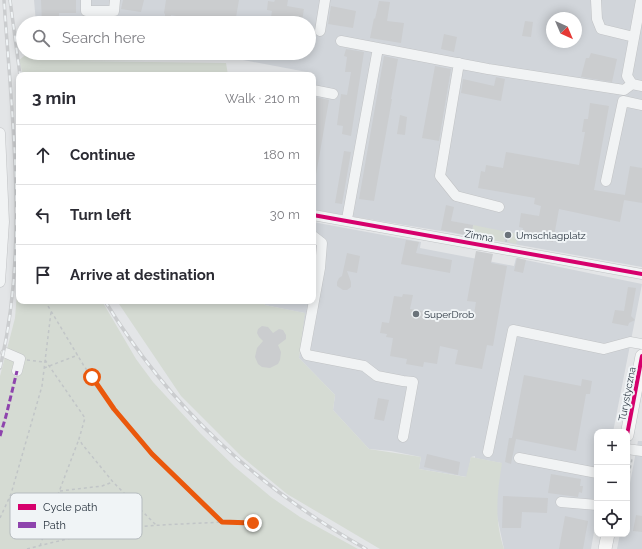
<!DOCTYPE html>
<html lang="en">
<head>
<meta charset="utf-8">
<style>
	:root { --surface:#fff; --page:#f2f2f3; --text:#2b2b33; --muted:#7c7c81; --line:#e1e1e2 }
	body { margin:0; font-family:Raleway,sans-serif; background:var(--page); color:var(--text) }
	.controls { position:absolute; right:12px; bottom:12px; display:grid; overflow:hidden; border-radius:8px; box-shadow:0 2px 10px #0003 }
	.controls button { width:36px; height:36px; display:grid; place-items:center; padding:0; border:0; border-bottom:1px solid var(--line); background:var(--surface); color:var(--text); font:20px sans-serif }
	.compass { position:absolute; left:546px; top:12px; width:36px; height:36px; border-radius:50%; background:var(--surface); box-shadow:0 2px 10px #0003; rotate:136deg }
	.stop { position:absolute; width:12px; height:12px; margin:-9px; border:3px solid #ea580c; border-radius:50%; background:#fff }
	.stop.end { background:#ea580c; border-color:#fff; box-shadow:0 1px 4px #0008 }
	.list { margin:0; padding:0; list-style:none }
	h2 { display:flex; justify-content:space-between; align-items:center; height:52px; margin:0; padding:0 16px; font-size:17px }
	h2 small { font-size:13px; font-weight:400; color:var(--muted) }
	.list li { display:grid; grid-template-columns:26px 1fr auto; gap:12px; align-items:center; box-sizing:border-box; height:60px; padding:0 16px; border-top:1px solid var(--line) }
	.list b { display:block; font-size:15px; white-space:nowrap }
	.list em { font-size:13px; font-style:normal; color:var(--muted) }
	.icon { flex:none; width:22px; height:22px; fill:none; stroke:currentColor; stroke-width:2; stroke-linecap:round; stroke-linejoin:round }
	.map { position:relative; flex:none; width:642px; height:549px; overflow:hidden }
	.search { position:absolute; background:var(--surface); box-shadow:0 2px 10px #0003; left:16px; top:16px; width:300px; height:44px; display:flex; align-items:center; gap:10px; box-sizing:border-box; padding:0 14px; border-radius:22px; color:var(--muted); font-size:15px }
	.panel { position:absolute; background:var(--surface); box-shadow:0 2px 10px #0003; left:16px; top:72px; width:300px; height:232px; border-radius:8px }
	.map>svg:first-child { display:block }
	.built { fill:#d1d5da; fill-rule:evenodd }
	.green { fill:#d5dbd3 }
	.building { fill:#cbcdcf }
	.lines { fill:none; stroke-linecap:round; stroke-linejoin:round }
	.minor-casing { stroke:#c1c3c5; stroke-width:11 }
	.major-casing { stroke:#bec2c5; stroke-width:14 }
	.path { stroke:#c1c5c7; stroke-width:1.5; stroke-dasharray:3 3; stroke-linecap:butt }
	.minor { stroke:#f1f3f4; stroke-width:10 }
	.major { stroke:#f6f6f6; stroke-width:13 }
	.rail-casing { stroke:#cbcdcf; stroke-width:3.5 }
	.rail { stroke:#f0f4f6; stroke-width:2; stroke-dasharray:6; stroke-linecap:butt }
	.quiet { stroke:#8e44ad; stroke-width:3; stroke-dasharray:6 3; stroke-linecap:butt }
	.cycleway-casing { stroke:#f0f4f6; stroke-width:6 }
	.cycleway { stroke:#d6006c; stroke-width:4 }
	.route { stroke:#ea580c; stroke-width:5 }
	.poi-dot { fill:#6b737a; stroke:#f0f4f6; stroke-width:1.5 }
	.labels { text-anchor:middle; dominant-baseline:central; stroke-width:4; stroke-linejoin:round; paint-order:stroke }
	.poi-label { font-size:10px; fill:#2a3540; stroke:#f0f4f6; text-anchor:start }
	.street-label { font-size:10px; fill:#2a3540; stroke:#f0f4f6 }
	.key { fill:#f0f4f6; stroke:#b5bbbf; stroke-width:1 }
	.key-label { font-size:11px; fill:#2a3540 }
</style>
</head>
<body>
<div class="map">
<svg width="642" height="549" viewBox="0 0 642 549">
	<rect width="100%" height="100%" fill="#e3e5e7"/>
	<!-- built -->
	<path class="built" d="M34 0H642V267L441 231 313 210 312 73 243 60 194 53H309V23H36ZM552 18H576V42H552Z
		M313 222 421 242 420 248 514 266 516 258 642 284 613 432H597V515L591 549H504L497 516V489L501 463 475 458V456L471 457 467 477 419 469 421 457 391 451 369 449 333 410 335 395 299 358 304 313 265 305 264 301H313Z
		M638 441H642V549H617L620 534H627V499Z"/>
	<!-- green -->
	<path class="green" d="M28 53H150L147 60 65 61 226 63 228 75H23L19 60Z
		M473 225 518 234 516 244 508 242 510 234H506L504 242 471 236Z
		M19 267V301H102L136 359 153 382 201 434 235 467 271 497 300 517 358 549H0V376L15 318Z
		M117 301H264L265 305 305 313 299 358 335 395 333 410 369 449 421 457 419 469 466 477 471 457 502 463C497 494 494 518 504 549H380L287 494 241 456 181 396Z"/>
	<!-- building -->
	<path class="building" d="M41 0H76V13H59V23H42Z
		M123 0H144L141 12 121 9Z
		M166 0H239L235 23H214L171 15V17L165 16V14L164 13Z
		M275 0H288L287 6 304 9 302 21 284 18 283 23H270L272 11 267 10 268 1 274 2Z
		M379 1 390 2 387 21 404 23 401 43 370 38 374 18 375 19Z
		M331 6 356 11 353 28 328 24Z
		M525 21 533 22 531 37 522 36Z
		M444 34 457 37 454 52 441 49Z
		M346 49 364 52 351 136 342 134 343 126 337 125 341 94 347 95 351 72H345L347 57 344 56Z
		M591 53 617 59 612 82 581 77 586 58H589Z
		M384 56 398 59 391 99H392L374 201 359 199Z
		M435 66 451 69 439 141 422 138Z
		M496 77 505 79 501 101 461 93 463 79 494 86Z
		M316 97 329 100 316 175H313V117Z
		M590 103 609 106 594 190 625 195 620 222 559 209 553 242 521 236 523 228 519 227 521 213 539 216 541 206 534 204 535 198 478 188 481 171 485 172 486 165 503 168 506 152 579 165 585 132H582L584 119H588Z
		M400 115 407 117 405 135 397 134Z
		M344 151 351 152 342 204 335 203Z
		M630 166 642 168V203L624 200Z
		M446 205 454 207 451 221 473 225 471 236 441 230Z
		M406 240 419 242 416 253 452 260 450 273 401 264Z
		M476 251 493 254 491 263 507 266 493 346 487 345 482 369 455 364 458 350 440 346 437 364 424 362 423 367 406 364 407 359 390 356 393 338 386 337 387 334 380 333 382 322 389 323 394 296 402 297 403 294 413 295 410 309 473 320 476 302 467 301Z
		M347 253 360 256 357 273 347 271 351 282V287L347 290H343L337 286V282L339 278 342 276Z
		M517 258 526 260 523 273 514 271Z
		M628 287 636 288 631 316 635 320 629 323 628 326 612 323 615 310 624 311Z
		M262 326 268 327 273 333 279 329 283 330 286 335V339L278 345 281 352 280 360 278 364 270 368 262 367 258 364 255 357 257 348 263 341 259 337 257 333 258 329Z
		M524 375 581 386 582 379 592 381 590 394H586L576 451 516 439 511 464 505 462 509 438H512Z
		M378 398 389 400 384 421 374 419Z
		M427 454 460 462 458 475 424 467Z
		M551 474 581 479 580 486H583L582 493 579 492 578 497 548 493Z
		M503 496 548 498 547 513 522 512 521 528H502Z
		M636 515 642 516V532L633 531Z
		M565 516 588 521 583 549H559Z"/>
	<g class="lines">
		<defs>
			<path id="minor" d="M86 0V11H114L115 0
				M596 0 597 19 601 29 634 37
				M320 31 325 0
				M341 41 488 69 624 90 632 84 642 86
				M459 63 440 176 456 196 499 207
				M632 84 627 76 641 0
				M313 90 333 94
				M0 133 4 222 0 282
				M606 181 623 101 642 105
				M313 215 642 274
				M347 219 378 48
				M313 236 322 243 320 268 305 350 307 355 364 366 377 376 403 381 413 382 403 437
				M6 353 20 359 17 371
				M627 449 642 451
				M488 452 513 330 604 349 630 342 642 344
				M519 458 597 473
				M561 502 597 505"/>
			<path id="major" d="M627 435 642 356
				M605 549 608 534"/>
		</defs>
		<!-- minor casing -->
		<use href="#minor" class="minor-casing"/>
		<!-- major casing -->
		<use href="#major" class="major-casing"/>
		<!-- path -->
		<path class="path" d="M506 242 507 236
			M45 301 84 366 114 409 137 438 167 470 222 522 253 523
			M27 360 43 362
			M45 360 85 418 79 439 82 444 113 482 156 525
			M44 368 78 355
			M627 486 632 459
			M60 491 102 486 113 482
			M0 518 11 494 42 386 51 312
			M40 546 54 505 79 439
			M27 549C61 540 95 532 130 528 160 524 191 524 222 522"/>
		<!-- minor -->
		<use href="#minor" class="minor"/>
		<!-- major -->
		<use href="#major" class="major"/>
		<defs>
			<path id="rail" d="M10 0 20 75
				M105 301C171 409 257 487 366 549
				M0 368C29 247 12 122 4 0"/>
		</defs>
		<!-- rail casing -->
		<use href="#rail" class="rail-casing"/>
		<!-- rail -->
		<use href="#rail" class="rail"/>
		<!-- quiet -->
		<path class="quiet" d="M0 436 6 416 17 371"/>
		<defs>
			<path id="cycleway" d="M313 215 642 274
				M627 435 642 356"/>
		</defs>
		<!-- cycleway casing -->
		<use href="#cycleway" class="cycleway-casing"/>
		<!-- cycleway -->
		<use href="#cycleway" class="cycleway"/>
	</g>
	<g class="lines">
		<!-- route -->
		<path class="route" d="M92 377 114 409 152 454 222 522 253 523"/>
	</g>
	<!-- markers -->
	<g class="poi-dot">
		<circle cx="508" cy="235" r="4"/>
		<circle cx="416" cy="314" r="4"/>
	</g>
	<g class="labels">
		<!-- poi labels -->
		<g class="poi-label">
			<text x="516" y="235">Umschlagplatz</text>
			<text x="424" y="314">SuperDrob</text>
		</g>
		<!-- street labels -->
		<g class="street-label">
			<text transform="translate(479 236) rotate(10)">Zimna</text>
			<text transform="translate(627 394) rotate(-79)">Turystyczna</text>
		</g>
	</g>
	<!-- legend -->
	<rect x="10" y="493" width="132" height="46" rx="6" class="key"/>
	<rect x="18" y="504" width="18" height="6" fill="#d6006c"/>
	<rect x="18" y="522" width="18" height="6" fill="#8e44ad"/>
	<g class="key-label">
		<text x="43" y="511">Cycle path</text>
		<text x="43" y="529">Path</text>
	</g>
</svg>
<div class="controls">
<button>+</button>
<button>−</button>
<button><svg class="icon" aria-label="locate" viewBox="0 0 24 24"><circle cx="12" cy="12" r="6"/><path d="M12 2v4M12 18v4M2 12h4M18 12h4"/></svg></button>
</div>
<svg class="compass" viewBox="-18 -18 36 36"><path d="M0-13l5 13h-10z" fill="#e53935"/><path d="M0 13l5-13h-10z" fill="#7c7c81"/></svg>
<div class="stop" style="left:92px;top:377px"></div>
<div class="stop end" style="left:253px;top:523px"></div>
<div class="search"><svg class="icon" aria-label="search" viewBox="0 0 24 24"><circle cx="10" cy="10" r="6"/><path d="M15 15l6 6"/></svg>Search here</div>
<section class="panel">
<h2>3 min<small>Walk · 210 m</small></h2>
<ul class="list">
<li><svg class="icon" aria-label="ahead" viewBox="0 0 24 24"><path d="M12 20V5M6 11l6-6 6 6"/></svg><div><b>Continue</b></div><em>180 m</em></li>
<li><svg class="icon" aria-label="left" viewBox="0 0 24 24"><path d="M17 20v-9H6M10 6l-5 5 5 5"/></svg><div><b>Turn left</b></div><em>30 m</em></li>
<li><svg class="icon" aria-label="arrive" viewBox="0 0 24 24"><path d="M6 21V4h12l-3 4 3 4H6"/></svg><div><b>Arrive at destination</b></div></li>
</ul>
</section>
</div>
</body>
</html>
